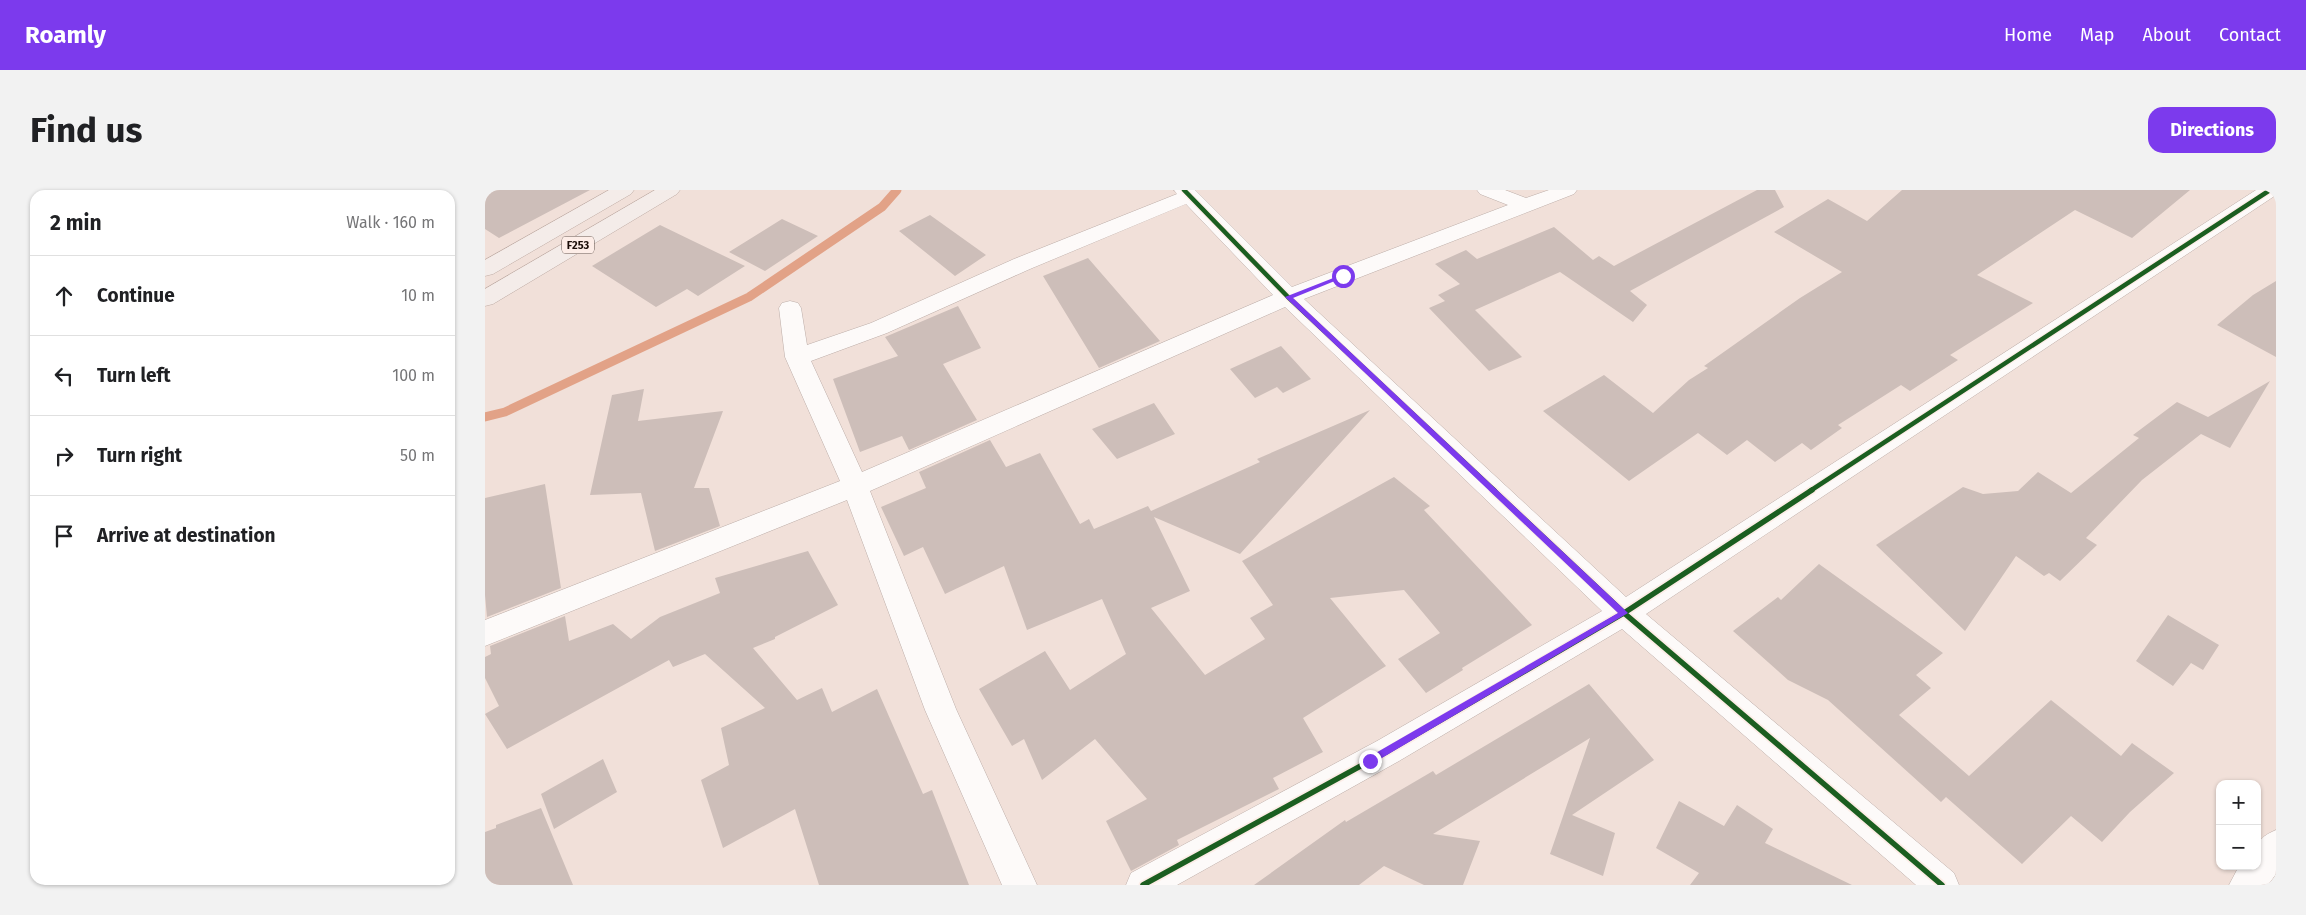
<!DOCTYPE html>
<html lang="en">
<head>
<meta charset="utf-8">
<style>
	:root { --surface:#fff; --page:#f2f2f2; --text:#202124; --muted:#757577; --line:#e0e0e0; --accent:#7c3aed }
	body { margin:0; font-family:"Fira Sans",sans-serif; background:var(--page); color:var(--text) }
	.controls { position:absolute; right:15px; bottom:15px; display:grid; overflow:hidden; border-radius:10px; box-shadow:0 1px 4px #0004 }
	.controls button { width:45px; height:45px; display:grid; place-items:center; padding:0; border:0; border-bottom:1px solid var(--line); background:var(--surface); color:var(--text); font:25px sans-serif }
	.stop { position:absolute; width:15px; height:15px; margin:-11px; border:4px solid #7c3aed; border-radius:50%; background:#fff }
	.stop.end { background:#7c3aed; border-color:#fff; box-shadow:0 1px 5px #0008 }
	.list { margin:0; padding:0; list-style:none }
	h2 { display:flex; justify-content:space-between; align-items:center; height:65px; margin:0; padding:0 20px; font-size:21px }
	h2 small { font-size:16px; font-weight:400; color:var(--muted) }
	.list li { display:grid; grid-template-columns:32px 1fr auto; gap:15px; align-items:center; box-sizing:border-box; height:80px; padding:0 20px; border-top:1px solid var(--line) }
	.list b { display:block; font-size:19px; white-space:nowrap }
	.list em { font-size:16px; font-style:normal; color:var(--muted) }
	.icon { flex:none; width:28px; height:28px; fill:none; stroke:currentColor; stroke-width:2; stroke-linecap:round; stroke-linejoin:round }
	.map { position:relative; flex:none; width:1791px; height:695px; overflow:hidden; border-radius:15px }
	header { display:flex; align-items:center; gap:30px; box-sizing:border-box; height:70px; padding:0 25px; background:var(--accent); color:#fff }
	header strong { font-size:24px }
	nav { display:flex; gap:28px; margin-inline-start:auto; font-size:18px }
	.intro { display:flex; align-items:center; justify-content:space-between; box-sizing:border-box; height:120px; padding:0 30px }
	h1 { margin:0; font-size:35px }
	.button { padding:12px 22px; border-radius:15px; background:var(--accent); color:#fff; font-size:18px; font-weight:700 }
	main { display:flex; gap:30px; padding:0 30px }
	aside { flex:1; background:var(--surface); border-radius:15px; box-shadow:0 1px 4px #0004 }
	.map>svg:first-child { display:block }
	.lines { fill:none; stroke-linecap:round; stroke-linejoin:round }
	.stream { stroke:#e2a287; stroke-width:9 }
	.building { fill:#cdbeb9 }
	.minor-casing { stroke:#bcada8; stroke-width:1 }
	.primary-casing { stroke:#bdaaa3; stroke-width:1 }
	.minor { fill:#fdfaf9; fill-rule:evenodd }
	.primary { fill:#f4ece9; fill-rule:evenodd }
	.cycleway-far1-casing { stroke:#fdede7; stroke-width:7 }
	.cycleway-casing { stroke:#fdede7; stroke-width:9 }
	.cycleway-far1 { stroke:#1b5e20; stroke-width:4.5 }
	.cycleway { stroke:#1b5e20; stroke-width:5.5 }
	.route { fill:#7c3aed }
	.labels { text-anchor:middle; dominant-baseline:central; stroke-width:4.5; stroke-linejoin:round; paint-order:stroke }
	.shield { fill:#fdede7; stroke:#5e504b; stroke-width:1 }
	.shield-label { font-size:11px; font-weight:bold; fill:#1a0d08 }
</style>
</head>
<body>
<header>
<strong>Roamly</strong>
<nav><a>Home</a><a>Map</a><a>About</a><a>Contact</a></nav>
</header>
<div class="intro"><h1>Find us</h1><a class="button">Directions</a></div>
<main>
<aside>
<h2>2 min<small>Walk · 160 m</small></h2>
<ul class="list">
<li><svg class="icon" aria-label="ahead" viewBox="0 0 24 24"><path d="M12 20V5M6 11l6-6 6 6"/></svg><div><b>Continue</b></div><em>10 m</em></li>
<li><svg class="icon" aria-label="left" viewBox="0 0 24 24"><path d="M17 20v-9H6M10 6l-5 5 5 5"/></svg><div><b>Turn left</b></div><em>100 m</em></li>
<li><svg class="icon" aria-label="right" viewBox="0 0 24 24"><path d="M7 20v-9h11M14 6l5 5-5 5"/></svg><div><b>Turn right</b></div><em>50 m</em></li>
<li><svg class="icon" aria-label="arrive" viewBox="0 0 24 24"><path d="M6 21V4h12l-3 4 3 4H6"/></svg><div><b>Arrive at destination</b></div></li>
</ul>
</aside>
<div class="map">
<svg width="1791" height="695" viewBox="0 0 1791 695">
	<rect width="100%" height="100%" fill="#f1e0d9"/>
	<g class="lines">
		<!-- stream -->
		<path class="stream" d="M0 227 20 222 264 107 397 17 412 0"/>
	</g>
	<!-- building -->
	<path class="building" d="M0 0H105L14 48 0 39Z
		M1272 0H1290L1299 17 1145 101 1162 115 1148 132 1075 82 990 120 1037 167 1004 181 944 118 960 111 953 105 975 94 950 74 981 60 992 69 1069 37 1108 70 1114 66 1129 76Z
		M1417 0H1705L1647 48 1590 20 1492 85 1548 113 1465 165 1473 170 1425 201 1416 195 1353 235 1357 238 1326 260 1317 253 1290 272 1262 250 1242 265 1213 243 1144 291 1058 221 1119 185 1168 223 1204 190 1223 178 1219 176 1315 108 1357 82 1289 42 1343 9 1382 31Z
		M445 25 501 65 470 86 414 41Z
		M297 29 333 46 280 81 244 62Z
		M175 35 208 51 260 76 213 106 202 99 171 117 107 76Z
		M603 68 675 151 614 178 558 86Z
		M1791 91V167L1732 135 1768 105Z
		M473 116 496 158 458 174 492 230 424 260 417 246 375 262 348 189 413 166 400 147Z
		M796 156 826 189 798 203 792 197 770 208 745 179Z
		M1785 191 1745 258 1716 244 1657 290 1601 348 1612 355 1575 391 1564 383 1559 386 1531 366 1480 441 1391 355 1478 297 1498 304 1533 301 1553 282 1586 303 1654 248 1648 245 1692 212 1723 227Z
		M159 199 153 231 238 221 209 298H224L235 336 170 361 156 303 105 305 127 205Z
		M669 213 690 244 632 269 607 239Z
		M885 220 755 364 669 327 705 401 666 418 720 485 780 449 765 428 788 415 757 371 909 287 945 316 939 320 1047 435 977 478 978 480 941 503 913 469 955 443 919 400 845 408 901 476 818 528 838 562 788 588 794 599 692 650 694 655 646 681 621 631 662 609 610 549 557 590 539 549 527 556 494 499 560 461 585 500 641 464 617 409 542 440 519 376 460 404 438 357 419 366 396 317 441 298 434 282 505 250 521 277 555 263 595 334 604 329 609 339 663 316 666 321 775 272 772 269Z
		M60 294 76 398 2 427 0 405V308Z
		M323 361 353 415 290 447V449L268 458 312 510 337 498 347 522 392 499 438 604 447 600 484 695H334L310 619 238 658 216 590 244 575 236 538 280 518 220 464 188 477 184 470 22 559 0 524 14 516 0 488V467L6 464 5 456 80 426 84 451 128 434 146 449 175 427 235 403 230 388Z
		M1334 374 1458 463 1431 485 1446 498 1414 525 1484 586 1566 510 1636 566 1647 553 1689 583 1645 622 1617 652 1586 626 1537 674 1461 607 1456 612 1343 510 1303 490 1248 441 1293 407 1296 410Z
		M1683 425 1734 455 1718 480 1706 473 1688 496 1651 471Z
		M1104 494 1169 570 1087 625 1130 643 1118 686 1065 664 1105 548 948 644 995 651 978 695H939L899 676 874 695H769L860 630 861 632 948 581 951 585Z
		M118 569 132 602 69 639 56 604Z
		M1194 611 1239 636 1252 615 1288 639 1280 653 1367 695H1205L1214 683 1171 658Z
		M56 618 88 695H0V642L11 638V635Z"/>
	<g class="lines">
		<defs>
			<path id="minor" d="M689 0H710L807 97 1023 15 995 4 992 0H1020L1041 8 1064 0H1092L1089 4 819 109 1141 407 1771 0H1791V5L1161 424 1469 683 1474 695H1431L1137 439 914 571 692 695H641L646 683 892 551 1117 421 800 117 385 301 471 519 552 695H517L440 520 362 310 0 456V430L355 291 300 167 294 118 297 113 305 111 313 113 316 118 322 155 386 133 529 69 692 4ZM701 14 788 105 377 282 326 171 402 143 545 79Z
				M1791 640V684L1783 695H1744L1754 676H1772C1772 655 1770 649 1791 640Z"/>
			<path id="primary" d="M124 0H149L146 4 8 84 0 86V70Z
				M170 0H195L192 4 8 114 0 116V99Z"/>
		</defs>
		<!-- minor casing -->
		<use href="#minor" class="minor-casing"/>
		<!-- primary casing -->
		<use href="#primary" class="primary-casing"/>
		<!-- minor -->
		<use href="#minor" class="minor"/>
		<!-- primary -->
		<use href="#primary" class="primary"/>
		<defs>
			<path id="cycleway-far1" d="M699 0 803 107 1010 301
				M1325 301 1785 0"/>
			<path id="cycleway" d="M1008 300 1139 423 1457 695
				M658 695 903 561 1139 423 1327 300"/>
		</defs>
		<!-- cycleway-far1 casing -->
		<use href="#cycleway-far1" class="cycleway-far1-casing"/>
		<!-- cycleway casing -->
		<use href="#cycleway" class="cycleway-casing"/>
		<!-- cycleway-far1 -->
		<use href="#cycleway-far1" class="cycleway-far1"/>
		<!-- cycleway -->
		<use href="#cycleway" class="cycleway"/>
	</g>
	<!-- route -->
	<path class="route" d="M856 85 862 86 808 108 1143 423 885 575 882 574V568L1133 423 800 107Z"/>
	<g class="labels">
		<!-- shield labels -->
		<rect class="shield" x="77" y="46.5" width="32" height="17" rx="4"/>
		<g class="shield-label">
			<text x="93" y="55">F253</text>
		</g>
	</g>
</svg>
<div class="controls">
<button>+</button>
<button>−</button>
</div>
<div class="stop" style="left:858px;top:86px"></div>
<div class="stop end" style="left:885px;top:571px"></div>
</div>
</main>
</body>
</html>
